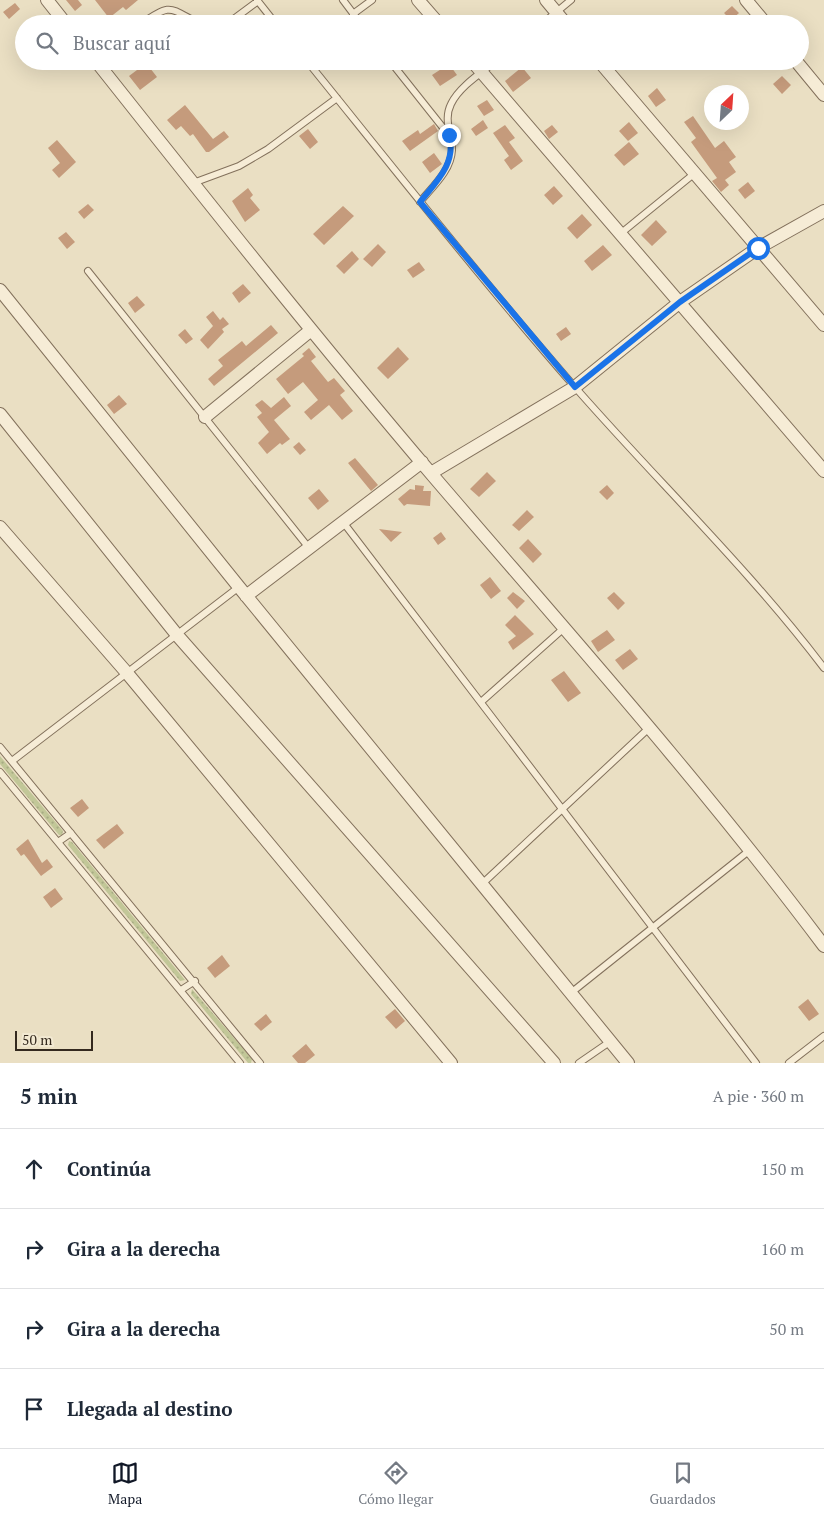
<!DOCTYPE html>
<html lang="es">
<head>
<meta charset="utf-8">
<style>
	:root { --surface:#fff; --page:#f6f6f7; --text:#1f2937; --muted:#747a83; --line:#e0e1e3; --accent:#111827 }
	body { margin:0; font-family:"PT Serif",serif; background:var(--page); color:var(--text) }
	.compass { position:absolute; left:704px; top:85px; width:45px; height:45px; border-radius:50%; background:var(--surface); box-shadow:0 5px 20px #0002; rotate:25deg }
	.scale { position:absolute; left:15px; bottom:12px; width:78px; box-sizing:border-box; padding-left:5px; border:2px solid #34291e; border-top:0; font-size:14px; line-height:18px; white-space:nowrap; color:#34291e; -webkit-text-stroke:4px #f2e9d2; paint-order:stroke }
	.stop { position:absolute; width:15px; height:15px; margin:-11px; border:4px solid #1a73e8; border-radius:50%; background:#fff }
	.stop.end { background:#1a73e8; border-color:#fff; box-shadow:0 1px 5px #0008 }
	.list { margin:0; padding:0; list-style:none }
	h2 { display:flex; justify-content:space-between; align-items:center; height:65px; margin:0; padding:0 20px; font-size:21px }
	h2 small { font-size:16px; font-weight:400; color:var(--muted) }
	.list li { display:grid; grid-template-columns:32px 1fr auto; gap:15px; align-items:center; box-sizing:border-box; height:80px; padding:0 20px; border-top:1px solid var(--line) }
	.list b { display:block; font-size:19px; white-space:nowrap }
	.list em { font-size:16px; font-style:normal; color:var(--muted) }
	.icon { flex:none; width:28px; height:28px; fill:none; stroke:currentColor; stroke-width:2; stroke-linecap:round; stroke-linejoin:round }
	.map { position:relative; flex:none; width:824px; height:1063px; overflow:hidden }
	.search { position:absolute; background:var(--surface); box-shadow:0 5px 20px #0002; left:15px; right:15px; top:15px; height:55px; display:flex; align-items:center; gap:12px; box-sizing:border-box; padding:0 18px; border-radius:28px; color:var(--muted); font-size:19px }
	.sheet { height:385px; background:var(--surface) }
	nav { display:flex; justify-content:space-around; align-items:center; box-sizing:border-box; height:70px; border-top:1px solid var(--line); background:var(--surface); font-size:14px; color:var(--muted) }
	nav a { display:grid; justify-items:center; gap:2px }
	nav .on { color:var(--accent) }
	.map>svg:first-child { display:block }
	.grass { fill:url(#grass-dots) }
	.building { fill:#c59b7c }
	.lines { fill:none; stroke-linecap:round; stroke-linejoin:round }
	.lane-casing { stroke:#83715c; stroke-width:8 }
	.street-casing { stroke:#83715c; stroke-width:14 }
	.lane { stroke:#f6ecd6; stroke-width:6 }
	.street { stroke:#f6ecd6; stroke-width:12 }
	.route { stroke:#1a73e8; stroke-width:6 }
</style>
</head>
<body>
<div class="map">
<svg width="824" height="1063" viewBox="0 0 824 1063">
	<defs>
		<pattern id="grass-dots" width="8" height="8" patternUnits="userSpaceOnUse" patternTransform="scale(1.25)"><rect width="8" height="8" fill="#c2c798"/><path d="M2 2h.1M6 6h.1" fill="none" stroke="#a7ab83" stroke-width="1.8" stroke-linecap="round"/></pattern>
	</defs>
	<rect width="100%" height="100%" fill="#eadfc3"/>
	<!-- grass -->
	<path class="grass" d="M0 756 63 831 62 835H59L0 764Z
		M69 841 72 842 185 980 180 981 68 845Z
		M192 989 252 1059 251 1063H248L191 994Z"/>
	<!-- building -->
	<path class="building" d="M66 0H78L82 5 75 11Z
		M95 0H138L126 10 123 7 109 18Z
		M15 3 20 9 9 19 3 12Z
		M732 6 739 13 731 20 724 13Z
		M130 61H158L150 68 157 77 140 90 129 76 137 70Z
		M449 64 457 75 440 86 432 75Z
		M522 67 531 78 513 92 505 81Z
		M782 76 791 85 782 94 773 84Z
		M657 88 666 100 656 107 648 96Z
		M487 100 494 110 484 116 477 106Z
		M185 105 213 139 224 131 229 137 209 152H206L193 134 190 136 181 126 176 130 167 120Z
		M693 116 715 148 724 141 736 157 729 162 736 172 725 180 729 185 721 192 712 181 717 178 691 142 696 138 684 122Z
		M483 120 488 128 476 136 471 129Z
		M629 122 638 133 628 141 619 131Z
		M434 124 438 131 410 151 402 141 418 130 420 134Z
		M505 125 515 138 509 142 523 161 511 170 504 160 509 156 493 133Z
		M552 125 558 132 549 139 544 131Z
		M308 129 318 142 310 149 299 136Z
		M57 140 76 162 59 178 52 170 60 163 48 148Z
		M629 142 639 154 624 166 614 155Z
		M434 153 442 164 430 173 422 162Z
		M748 182 755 191 745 199 738 190Z
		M554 186 563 196 553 205 544 195Z
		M248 188 253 195 250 198 260 210 245 222 232 201Z
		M88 204 94 210 84 219 78 212Z
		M343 206 354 216 324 245 313 234Z
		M582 214 592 225 577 239 567 228Z
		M656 220 667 232 652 246 641 235Z
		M66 232 75 242 67 249 58 238Z
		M378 244 386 252 372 267 363 259Z
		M603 245 612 255 592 271 584 261Z
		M352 251 359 259 344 274 336 266Z
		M419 262 425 270 413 278 407 270Z
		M243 284 251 293 239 303 232 293Z
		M137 296 145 305 135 313 128 303Z
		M213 311 220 320 223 317 229 324 222 329 224 332 208 349 200 340 213 326 206 317Z
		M271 325 278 333 214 386 208 379 223 366 218 360 242 341 246 346Z
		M566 327 571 334 561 341 556 334Z
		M185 329 193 339 186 344 178 335Z
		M398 347 409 359 388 379 377 368Z
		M309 348 316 357 311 361 328 382 334 378 345 391 340 395 353 411 342 420 329 405 311 420 304 412 318 400 303 382 288 394 276 379 304 356 302 354Z
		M119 395 127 404 114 414 107 405Z
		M284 397 291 406 274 420 290 439 282 445 280 443 267 454 258 443 269 432 257 417 262 413 255 405 262 400 271 408Z
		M299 442 306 450 300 455 293 447Z
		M355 458 378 485 371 491 348 463Z
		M487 472 496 481 479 497 470 489Z
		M415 485 424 486 423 491H431L430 506 407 504 404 506 398 499 410 489 415 490Z
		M607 485 614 493 607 500 599 492Z
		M319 489 329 501 318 510 308 498Z
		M527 510 534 517 519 531 512 525Z
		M379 529 402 532 391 542Z
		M441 532 446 539 438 545 433 538Z
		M528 539 542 554 533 563 519 548Z
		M490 577 501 591 491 599 480 585Z
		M513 592 525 601 517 609 507 598Z
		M614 592 625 603 618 610 607 598Z
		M515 615 534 634 513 650 508 642 516 636 505 625Z
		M607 630 615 640 598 652 591 641Z
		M630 649 638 659 623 670 615 660Z
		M564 671 581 693 568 702 551 680Z
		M82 799 89 808 78 817 70 808Z
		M117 824 124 833 104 849 96 840Z
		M28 839 42 863 47 859 53 867 41 876 24 854 21 856 16 849Z
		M55 888 63 899 51 908 43 897Z
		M222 955 230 966 215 978 207 968Z
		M808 999 819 1014 809 1021 798 1007Z
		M395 1009 405 1021 396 1029 385 1017Z
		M266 1014 272 1022 261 1031 254 1024Z
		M306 1044 315 1055 305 1063H298L292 1056Z"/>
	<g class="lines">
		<defs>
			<path id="lane" d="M257 0 276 24
				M343 0 361 24
				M353 14 372 0
				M141 24C172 2 169 8 200 24
				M227 24 258 1
				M542 24 571 0
				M307 61C395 170 482 280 574 386 657 481 748 568 824 668
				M390 61 448 134
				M193 183 239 166 268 149 337 98
				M420 202C432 187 451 171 452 150 452 134 443 120 451 104 459 87 481 73 496 61
				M620 234 695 173
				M88 271 309 548
				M343 522 756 1063
				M481 702 564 628
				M0 747 260 1063
				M12 761 239 587
				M0 772 240 1063
				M58 842 71 833
				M483 883 649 728
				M181 990 195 981
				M572 992 750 850
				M579 1063 611 1041
				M789 1063 824 1036"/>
			<path id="street" d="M47 0 66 24
				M418 0 439 24
				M546 0 566 24
				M746 0 766 24
				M96 61C207 201 318 341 434 477 566 631 702 783 824 946
				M472 61 824 471
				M599 61 824 325
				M796 61 824 95
				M0 290 239 587 628 1063
				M0 414 177 635 554 1063
				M205 417 311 330
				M431 473 575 387 680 302 758 248 824 211
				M0 527 127 673 451 1063
				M246 596 422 462"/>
		</defs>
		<!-- lane casing -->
		<use href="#lane" class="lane-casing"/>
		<!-- street casing -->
		<use href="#street" class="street-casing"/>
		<!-- lane -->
		<use href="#lane" class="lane"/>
		<!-- street -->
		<use href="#street" class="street"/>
	</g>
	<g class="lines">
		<!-- route -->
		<path class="route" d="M449 135C457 163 436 182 420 202L575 387 680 302 758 248"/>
	</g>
</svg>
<svg class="compass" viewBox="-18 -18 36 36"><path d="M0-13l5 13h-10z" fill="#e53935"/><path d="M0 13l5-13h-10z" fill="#747a83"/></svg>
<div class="scale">50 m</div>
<div class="stop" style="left:758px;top:248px"></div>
<div class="stop end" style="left:449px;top:135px"></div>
<div class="search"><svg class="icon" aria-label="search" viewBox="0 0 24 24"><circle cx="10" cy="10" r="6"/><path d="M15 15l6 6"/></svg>Buscar aquí</div>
</div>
<section class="sheet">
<h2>5 min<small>A pie · 360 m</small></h2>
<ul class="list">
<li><svg class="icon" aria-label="ahead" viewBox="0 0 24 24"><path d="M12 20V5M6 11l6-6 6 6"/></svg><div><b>Continúa</b></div><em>150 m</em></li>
<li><svg class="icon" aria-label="right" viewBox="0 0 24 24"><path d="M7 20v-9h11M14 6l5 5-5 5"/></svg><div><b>Gira a la derecha</b></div><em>160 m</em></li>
<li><svg class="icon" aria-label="right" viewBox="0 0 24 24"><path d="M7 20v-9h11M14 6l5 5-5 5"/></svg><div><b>Gira a la derecha</b></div><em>50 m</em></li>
<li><svg class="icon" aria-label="arrive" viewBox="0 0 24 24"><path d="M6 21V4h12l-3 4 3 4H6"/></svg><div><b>Llegada al destino</b></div></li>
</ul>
</section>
<nav>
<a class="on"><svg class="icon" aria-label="map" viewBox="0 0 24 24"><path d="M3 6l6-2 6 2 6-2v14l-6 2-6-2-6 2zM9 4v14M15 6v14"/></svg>Mapa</a>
<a><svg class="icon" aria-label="directions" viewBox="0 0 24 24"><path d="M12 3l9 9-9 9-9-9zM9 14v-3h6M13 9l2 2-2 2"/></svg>Cómo llegar</a>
<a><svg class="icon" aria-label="saved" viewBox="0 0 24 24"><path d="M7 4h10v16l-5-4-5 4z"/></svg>Guardados</a>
</nav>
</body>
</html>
